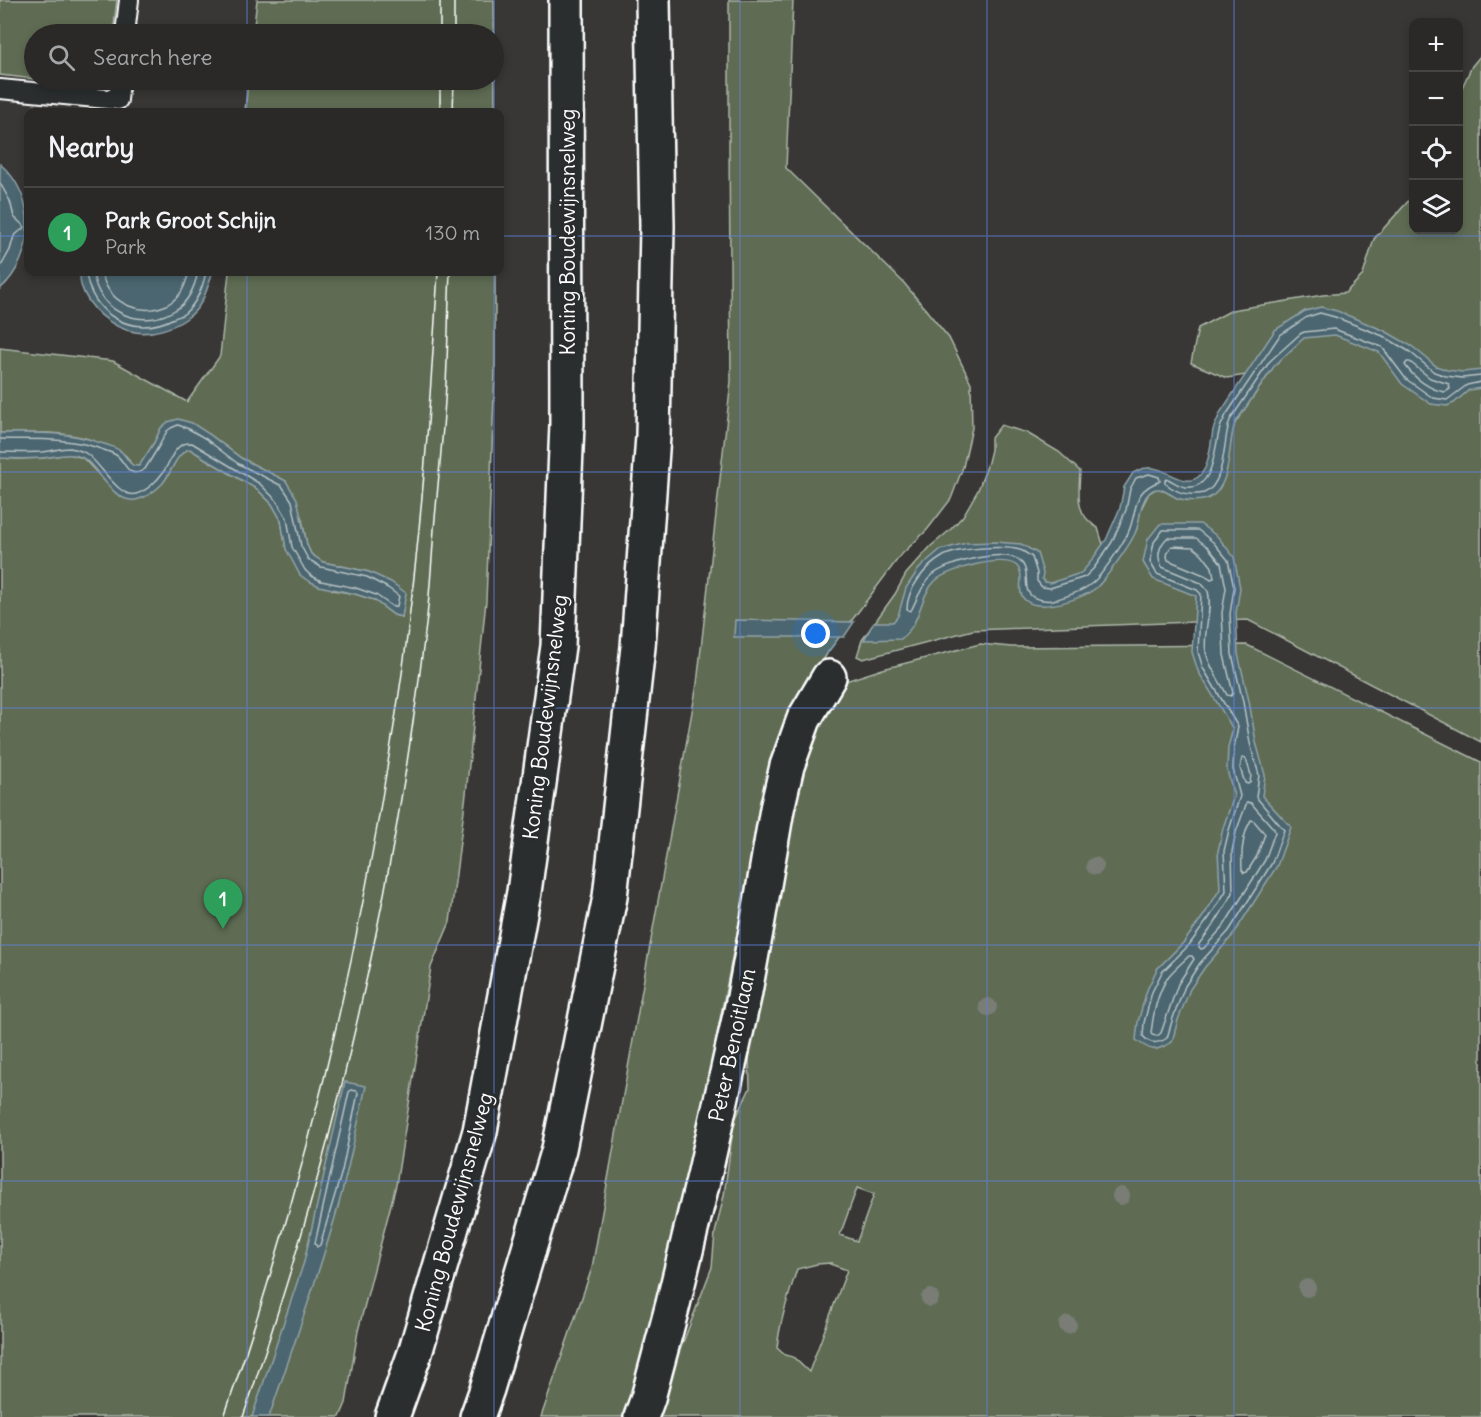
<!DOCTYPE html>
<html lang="en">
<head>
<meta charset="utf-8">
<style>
	:root { --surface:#2a2928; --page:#363534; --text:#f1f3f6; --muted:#a5a6a8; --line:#464545; --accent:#d6ab8b }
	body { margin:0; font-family:Delius,sans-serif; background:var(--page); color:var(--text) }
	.controls { position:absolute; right:18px; top:18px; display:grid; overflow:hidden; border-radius:12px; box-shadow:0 3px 9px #0003 }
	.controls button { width:54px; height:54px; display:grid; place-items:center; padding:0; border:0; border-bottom:2px solid var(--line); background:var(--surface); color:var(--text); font:30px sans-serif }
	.you { position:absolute; left:816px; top:634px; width:21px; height:21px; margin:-15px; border:4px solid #fff; border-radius:50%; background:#1a73e8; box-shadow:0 0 0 9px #1a73e833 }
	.badge { display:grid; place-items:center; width:39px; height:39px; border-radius:50%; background:var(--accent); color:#fff; font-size:20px; font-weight:700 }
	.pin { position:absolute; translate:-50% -50px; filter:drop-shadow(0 2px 3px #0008) }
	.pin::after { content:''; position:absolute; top:32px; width:21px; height:18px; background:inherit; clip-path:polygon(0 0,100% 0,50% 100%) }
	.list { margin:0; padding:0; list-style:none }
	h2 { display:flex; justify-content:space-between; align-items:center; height:78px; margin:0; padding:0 24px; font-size:26px }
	h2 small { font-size:20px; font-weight:400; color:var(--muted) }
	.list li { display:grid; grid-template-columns:39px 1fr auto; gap:18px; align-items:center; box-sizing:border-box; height:90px; padding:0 24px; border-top:2px solid var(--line) }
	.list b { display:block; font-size:22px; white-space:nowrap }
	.list p { margin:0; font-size:20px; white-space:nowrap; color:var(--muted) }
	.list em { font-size:20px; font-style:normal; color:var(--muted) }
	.icon { flex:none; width:33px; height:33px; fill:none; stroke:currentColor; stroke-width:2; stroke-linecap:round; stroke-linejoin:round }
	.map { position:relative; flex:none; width:1481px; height:1417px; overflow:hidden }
	.search { position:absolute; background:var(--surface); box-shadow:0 3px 9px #0003; left:24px; top:24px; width:480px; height:66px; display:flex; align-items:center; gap:15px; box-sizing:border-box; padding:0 21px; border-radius:33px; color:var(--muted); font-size:22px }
	.panel { position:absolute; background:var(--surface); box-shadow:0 3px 9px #0003; left:24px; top:108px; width:480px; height:168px; border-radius:12px }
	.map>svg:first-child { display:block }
	.green { fill:#5e6c53; stroke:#aeb6a9; stroke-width:1.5; fill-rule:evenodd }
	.water { fill:#4b666f; stroke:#93a3a9; stroke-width:1.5 }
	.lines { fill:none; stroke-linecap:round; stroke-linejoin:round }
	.shore { stroke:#b7c2c5; stroke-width:1.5 }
	.lane-casing { stroke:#fff; stroke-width:22 }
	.street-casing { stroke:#fff; stroke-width:38 }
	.highway-casing { stroke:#fff; stroke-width:38 }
	.lane { stroke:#2a2d2e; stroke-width:18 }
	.street { stroke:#2a2d2e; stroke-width:33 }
	.highway { stroke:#2a2d2e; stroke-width:33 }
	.tram { stroke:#fff; stroke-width:1.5 }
	.tree { fill:#797d75 }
	.grid { fill:none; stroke:#6183e4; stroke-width:1.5; stroke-opacity:0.55 }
	.labels { text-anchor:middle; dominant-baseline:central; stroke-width:6; stroke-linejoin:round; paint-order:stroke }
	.street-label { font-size:21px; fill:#fff; stroke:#2a2d2e }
</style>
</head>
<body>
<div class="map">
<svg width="1481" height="1417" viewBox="0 0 1481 1417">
	<rect width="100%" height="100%" fill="#383736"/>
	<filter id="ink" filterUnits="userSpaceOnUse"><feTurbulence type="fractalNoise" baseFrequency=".0167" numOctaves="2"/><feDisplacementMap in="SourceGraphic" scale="12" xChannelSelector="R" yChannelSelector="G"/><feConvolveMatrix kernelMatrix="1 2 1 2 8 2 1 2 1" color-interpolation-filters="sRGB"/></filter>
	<g filter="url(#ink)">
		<!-- green -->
		<path class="green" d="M0 0H117L113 34H34V79L0 75Z
			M257 0H494L495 112H245L248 80H494V34H253Z
			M729 0H793L786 168 904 283 949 338 971 383 972 428 963 467 951 499 927 530 900 556 828 652 803 694 761 812 682 1211 627 1417H541L592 1268 697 684 731 381 729 146Z
			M1481 55V742L1248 620 973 630 863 659 857 656 862 640 895 594 906 574 931 546 950 530 963 516 978 490 987 466 991 450V438L1001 425 1027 433 1059 452 1080 471C1079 495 1074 514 1098 528L1105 551 1099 585 1116 562 1136 531 1141 509 1149 493 1157 488 1161 489 1179 499 1231 442 1232 432 1235 423 1271 371 1227 378 1191 363 1198 328 1232 310 1323 295 1345 293 1363 275 1374 239 1412 197 1413 194 1414 230H1458L1459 94 1472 66Z
			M229 272H495V372L486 601 466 794 450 922 431 967 396 1185 358 1331 346 1403 340 1417H0V458L17 459 43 458 69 454 83 458 117 494C126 492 158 487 163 482 173 472 175 452 190 449L214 464 257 489 272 504 281 520 286 549 333 590 355 594 374 600 394 615 402 617 403 607 369 572 323 562 311 554 307 545 302 519 286 481 241 458 209 434 161 428 154 443 140 466C128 467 132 462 126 456 122 452 107 447 101 444 73 430 31 433 0 433V348L113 361 187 402 220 356Z
			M980 644 1011 647 1247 645 1481 762V1417H657L672 1371 712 1267 715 1233 724 1195 734 1122 750 1088 749 1057 754 1021 766 975 771 925 798 762 839 683 883 669ZM857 1188 874 1194 857 1241 840 1235ZM831 1263 830 1264 847 1270 809 1372 793 1357 785 1355 777 1348C780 1320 789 1295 797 1269L817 1264Z"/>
		<!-- water -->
		<path class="water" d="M0 164C37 194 36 258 0 289Z
			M80 272H211L212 274C207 290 202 308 187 318 174 328 151 335 135 332 111 328 88 308 81 285 80 281 80 276 80 272Z
			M1321 307 1337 311 1385 331 1413 347 1436 366 1447 370 1463 372 1481 370V388L1469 390 1454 403 1447 406 1431 404 1402 384 1379 352 1335 335 1304 338 1275 365 1235 423C1227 445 1233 485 1209 498 1201 502 1185 501 1177 498 1168 494 1159 483 1149 493 1139 503 1141 519 1136 531 1131 544 1107 577 1097 587 1084 599 1040 613 1025 600 1015 591 1026 575 1017 566 1003 554 948 569 935 581 923 593 921 611 913 625 910 630 905 635 901 639L864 640 874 622H893L898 616 906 588 918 570 928 560 940 550 966 543 995 542 1021 544 1037 553 1043 573 1042 579 1045 582 1050 583 1081 573 1089 564 1106 540 1120 508 1124 487 1133 473C1137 471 1142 468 1147 468 1168 465 1190 497 1205 468 1210 457 1211 442 1213 430 1215 424 1218 419 1220 413L1275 330 1305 311Z
			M178 419 192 423 209 434 241 458 286 481 297 499 307 545 311 554 323 562 369 572 391 582 406 593 402 617 394 615 374 600 355 594 319 586 307 580 300 575 286 549 281 520 272 504 257 489 214 464 190 449C176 452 171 474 162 484 156 490 147 497 139 499 115 508 99 467 83 458 70 451 55 457 42 458 28 459 14 459 0 458V433C32 433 67 431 97 442 104 444 113 446 119 450 128 455 127 467 139 466L154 443 161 428 168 422Z
			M1160 524H1200L1218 537 1234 557 1240 588 1236 613 1238 654 1249 701 1256 742 1265 775 1262 796 1291 827 1277 866 1233 935 1205 967 1190 989 1178 1020 1172 1042C1155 1052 1152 1052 1136 1040L1138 1022 1147 990 1157 969 1184 942 1204 915 1220 889 1218 851 1223 828 1234 796 1227 770 1228 747 1233 729 1198 671 1192 652 1196 596 1153 579 1143 562 1148 539Z
			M735 620 854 622 844 637H734Z
			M345 1082 366 1086C357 1127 349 1167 338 1207 318 1278 293 1347 269 1417H252L304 1262Z"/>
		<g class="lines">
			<!-- shore -->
			<path class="shore" d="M0 183 10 201 14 217 25 227 14 236 10 250 0 268
				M86 272C90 314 133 339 172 319 176 317 182 316 185 313 197 303 203 286 206 272
				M93 272C97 314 145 332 178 308 190 300 195 285 198 272
				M102 272C106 305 148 321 174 300 183 293 186 282 189 272
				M1407 362H1410L1430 378 1449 384 1450 389 1445 392C1430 390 1414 378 1405 365Z
				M1481 376 1462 378 1446 376 1434 372 1410 352 1383 336 1335 317 1320 313 1307 317 1280 335 1226 415C1224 420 1221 424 1220 428 1214 447 1215 491 1185 487 1179 486 1174 482 1168 479L1165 480V483C1173 490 1183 495 1195 494 1198 494 1201 494 1204 493 1226 485 1223 438 1230 420L1270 361 1300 334 1304 332 1334 329 1382 347 1406 379 1433 398 1447 400 1467 385 1481 382
				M0 439C32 440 67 437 98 448 104 450 111 452 116 455 126 461 127 481 145 469L159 446 167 431 171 428 178 425 189 429 206 439 237 463 282 486 292 501 301 546 308 559 321 567 367 577 388 588 399 596 397 606 393 607 376 595 356 588 321 581 310 575 305 570 292 547 287 518 276 500 260 484 192 443C189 443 186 443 183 444 173 449 170 462 164 471 158 480 147 491 136 494 119 499 100 463 87 454 83 451 75 449 70 448 61 448 51 451 42 452 28 453 14 452 0 452
				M1149 474 1159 477 1160 481C1133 491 1138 505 1130 528 1126 540 1101 577 1091 584 1081 592 1065 597 1053 600 1046 601 1040 600 1035 598 1018 590 1035 570 1017 559 999 549 944 563 930 577 922 586 917 598 912 609L910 611 907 609C907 589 925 567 942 557 956 548 1004 545 1020 550 1024 551 1028 555 1032 557L1037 573V581L1042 587 1050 588 1085 577 1094 568 1112 542 1126 510 1130 489 1136 478Z
				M1163 530H1198L1213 542 1228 560 1234 588 1230 614 1232 654 1243 702 1250 743 1259 775 1256 797 1284 830 1272 863 1229 931 1200 963 1185 986 1173 1018 1167 1038C1158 1044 1150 1045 1143 1036L1144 1023 1152 992 1162 972 1189 945 1209 918 1226 891 1224 851 1229 830 1240 796 1233 769 1234 748 1238 727 1203 668 1198 652 1201 594 1197 590 1157 574 1150 562 1154 542Z
				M1167 538H1196L1208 547 1221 563 1226 588 1222 613 1224 655 1233 693 1231 696 1227 695C1220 681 1209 667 1206 652 1202 634 1213 610 1208 591L1201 583 1162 567C1156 557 1159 546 1167 538Z
				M1172 546 1193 547 1202 554 1212 567 1214 578 1211 579 1204 575 1168 560C1166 556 1168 549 1172 546Z
				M1242 758H1244L1246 759 1251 775 1250 782 1248 784 1245 783 1240 768Z
				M1247 802 1251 803 1274 829 1275 832 1265 860 1223 927 1204 948 1201 949 1199 947V944L1215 923 1233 893 1232 852 1236 832Z
				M1251 820 1254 821 1265 834 1257 856 1247 872 1244 873 1242 870C1241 853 1242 835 1251 820Z
				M1189 956H1192L1194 959 1178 984 1161 1033 1157 1036 1152 1035 1151 1033C1153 1015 1158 992 1168 977 1174 969 1182 963 1189 956Z
				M351 1090 357 1091 358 1093 342 1171 320 1245 317 1247 315 1243 349 1092Z"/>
			<defs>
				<path id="lane" d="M125 34 129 0
					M0 89 118 100 120 80"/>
				<path id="street" d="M641 1417 648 1398 673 1304 705 1172 744 997 758 920 777 809 787 766 804 719 829 677"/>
				<path id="highway" d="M392 1417 415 1353 480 1131 524 892 558 646 567 424 566 0
					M477 1417 487 1389 559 1149 610 897 638 647 653 436 657 226 653 0"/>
			</defs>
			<!-- lane casing -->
			<use href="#lane" class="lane-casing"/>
			<!-- street casing -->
			<use href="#street" class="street-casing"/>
			<!-- highway casing -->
			<use href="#highway" class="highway-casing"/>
			<!-- lane -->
			<use href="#lane" class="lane"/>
			<!-- street -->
			<use href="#street" class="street"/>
			<!-- highway -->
			<use href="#highway" class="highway"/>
			<!-- tram -->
			<path class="tram" d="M440 0V34
				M454 34V0
				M440 80V112
				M453 112 454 80
				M224 1417C299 1202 353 981 389 756 397 708 405 660 410 611 424 498 431 385 438 272
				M243 1417C333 1159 395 889 427 617 430 588 432 559 434 529 438 486 442 444 445 401 448 358 448 314 450 272"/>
		</g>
		<!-- trees -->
		<g class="tree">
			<circle cx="1095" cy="866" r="9"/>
			<circle cx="988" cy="1007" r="9"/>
			<circle cx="1121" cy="1196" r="9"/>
			<circle cx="1307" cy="1288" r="9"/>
			<circle cx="930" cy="1298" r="9"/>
			<circle cx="1068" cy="1325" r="9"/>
		</g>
	</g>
	<!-- grid -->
	<path class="grid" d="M247 0V34M494 0V112M740 0V1417M987 0V1417M1234 0V1417M247 80V112M0 236H28M500 236H1481M247 272V1417M494 272V1417M0 472H1481M0 708H1481M0 945H1481M0 1181H1481"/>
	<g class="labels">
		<!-- street labels -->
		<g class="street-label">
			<text transform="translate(567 232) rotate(-90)">Koning Boudewijnsnelweg</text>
			<text transform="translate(545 717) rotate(-83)">Koning Boudewijnsnelweg</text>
			<text transform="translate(732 1045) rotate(-78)">Peter Benoitlaan</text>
			<text transform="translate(454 1212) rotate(-75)">Koning Boudewijnsnelweg</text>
		</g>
	</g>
</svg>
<div class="controls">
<button>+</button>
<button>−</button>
<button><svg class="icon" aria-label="locate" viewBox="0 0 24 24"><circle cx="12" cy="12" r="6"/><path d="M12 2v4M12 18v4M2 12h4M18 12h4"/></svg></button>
<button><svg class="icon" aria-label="layers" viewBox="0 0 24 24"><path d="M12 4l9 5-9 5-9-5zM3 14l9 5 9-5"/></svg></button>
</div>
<div class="you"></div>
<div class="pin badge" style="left:223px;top:929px;background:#2e9e5b">1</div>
<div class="search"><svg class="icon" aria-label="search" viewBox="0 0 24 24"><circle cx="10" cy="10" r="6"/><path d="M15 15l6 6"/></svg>Search here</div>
<section class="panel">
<h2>Nearby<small></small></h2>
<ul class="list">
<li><span class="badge" style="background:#2e9e5b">1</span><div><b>Park Groot Schijn</b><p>Park</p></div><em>130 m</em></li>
</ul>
</section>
</div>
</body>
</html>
